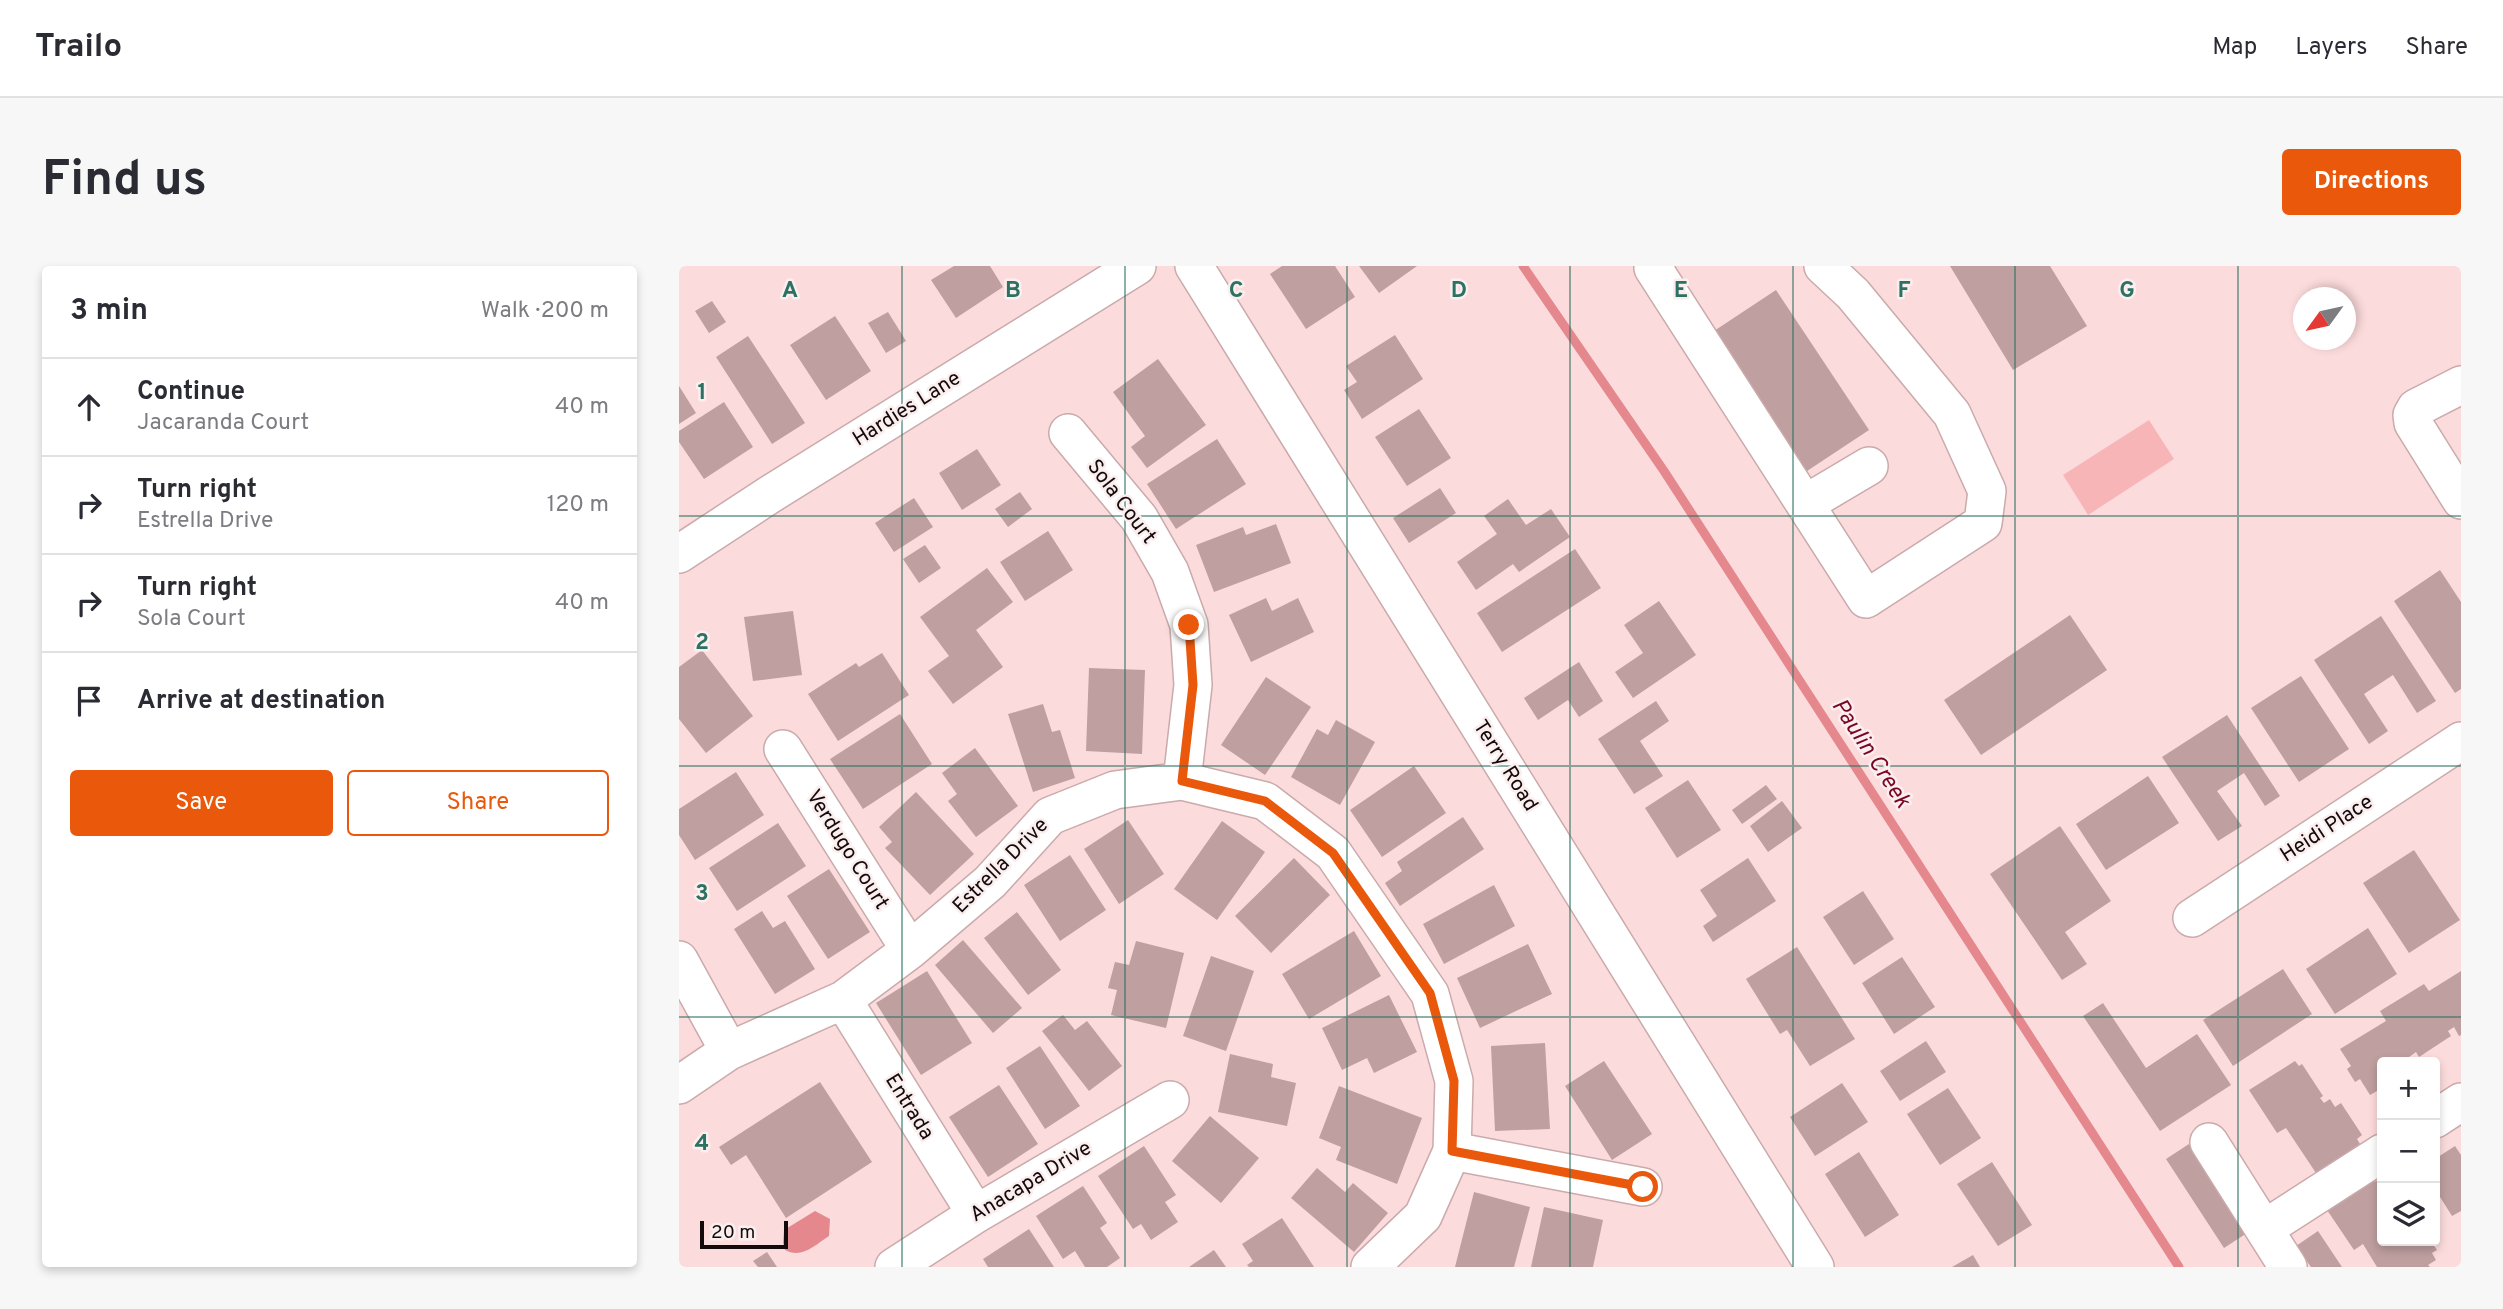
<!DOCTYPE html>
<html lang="en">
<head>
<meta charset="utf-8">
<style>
	:root { --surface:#fff; --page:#f7f7f7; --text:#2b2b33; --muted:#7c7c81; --line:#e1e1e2; --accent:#ea580c }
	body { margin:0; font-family:Overpass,sans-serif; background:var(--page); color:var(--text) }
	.controls { position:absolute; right:21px; bottom:21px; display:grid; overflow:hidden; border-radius:7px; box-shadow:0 4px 10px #0003 }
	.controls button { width:63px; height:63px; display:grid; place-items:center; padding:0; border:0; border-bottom:2px solid var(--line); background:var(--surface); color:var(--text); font:35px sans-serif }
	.compass { position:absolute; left:1614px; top:21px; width:63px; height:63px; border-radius:50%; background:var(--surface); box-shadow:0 4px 10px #0003; rotate:237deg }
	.scale { position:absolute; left:21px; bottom:18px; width:88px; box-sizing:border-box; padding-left:7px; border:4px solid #150a0b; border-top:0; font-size:19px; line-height:24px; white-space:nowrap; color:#150a0b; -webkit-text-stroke:5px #fbeeee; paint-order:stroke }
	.stop { position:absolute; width:21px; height:21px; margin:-16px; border:5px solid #ea580c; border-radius:50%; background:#fff }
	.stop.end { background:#ea580c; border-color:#fff; box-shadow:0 2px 7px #0008 }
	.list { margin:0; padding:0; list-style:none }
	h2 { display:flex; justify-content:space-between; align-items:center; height:91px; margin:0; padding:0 28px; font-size:30px }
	h2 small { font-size:23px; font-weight:400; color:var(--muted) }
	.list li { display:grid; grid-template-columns:46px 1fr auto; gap:21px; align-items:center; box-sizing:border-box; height:98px; padding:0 28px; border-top:2px solid var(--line) }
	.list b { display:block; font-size:26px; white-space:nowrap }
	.list p { margin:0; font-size:23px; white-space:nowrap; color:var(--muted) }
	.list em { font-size:23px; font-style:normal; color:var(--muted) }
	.actions { display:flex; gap:14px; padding:21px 28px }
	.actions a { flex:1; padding:16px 0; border:2px solid var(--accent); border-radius:7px; text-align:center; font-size:24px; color:var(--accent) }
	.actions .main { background:var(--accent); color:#fff }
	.icon { flex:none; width:38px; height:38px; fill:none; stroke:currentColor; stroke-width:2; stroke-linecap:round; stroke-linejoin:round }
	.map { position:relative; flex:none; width:1782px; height:1001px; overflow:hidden; border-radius:7px }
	header { display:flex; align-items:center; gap:42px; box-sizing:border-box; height:98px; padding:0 35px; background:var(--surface); border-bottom:2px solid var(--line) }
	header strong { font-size:33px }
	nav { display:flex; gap:38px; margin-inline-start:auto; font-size:24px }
	.intro { display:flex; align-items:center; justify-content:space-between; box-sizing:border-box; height:168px; padding:0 42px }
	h1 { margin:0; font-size:49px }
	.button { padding:18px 32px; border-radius:7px; background:var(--accent); color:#fff; font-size:24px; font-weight:700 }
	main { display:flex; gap:42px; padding:0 42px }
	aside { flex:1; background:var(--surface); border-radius:7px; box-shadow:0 4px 10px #0003 }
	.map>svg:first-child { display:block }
	.green { fill:#f8b5b8 }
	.water { fill:#e5888e }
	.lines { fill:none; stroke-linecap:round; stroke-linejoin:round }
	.stream { stroke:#e5888e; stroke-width:9 }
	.building { fill:#bf9fa0 }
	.minor-casing { stroke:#caaaab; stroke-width:40 }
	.minor { stroke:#fff; stroke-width:37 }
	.route { stroke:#ea580c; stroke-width:9 }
	.grid { fill:none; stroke:#2d7162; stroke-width:2; stroke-opacity:0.55 }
	.labels { text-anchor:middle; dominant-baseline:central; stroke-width:5; stroke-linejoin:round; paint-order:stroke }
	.street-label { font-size:21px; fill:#150a0b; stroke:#fbeeee }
	.water-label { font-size:23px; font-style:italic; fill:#790524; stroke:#fbeeee }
	.grid-label { font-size:23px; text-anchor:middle; font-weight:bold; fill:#2d7162; stroke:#fbeeee; stroke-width:5; stroke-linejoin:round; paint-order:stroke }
</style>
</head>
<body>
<header>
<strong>Trailo</strong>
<nav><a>Map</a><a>Layers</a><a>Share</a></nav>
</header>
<div class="intro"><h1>Find us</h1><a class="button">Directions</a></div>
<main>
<aside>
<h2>3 min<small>Walk · 200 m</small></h2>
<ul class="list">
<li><svg class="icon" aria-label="ahead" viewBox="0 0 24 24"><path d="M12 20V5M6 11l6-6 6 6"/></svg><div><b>Continue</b><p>Jacaranda Court</p></div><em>40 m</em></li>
<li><svg class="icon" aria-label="right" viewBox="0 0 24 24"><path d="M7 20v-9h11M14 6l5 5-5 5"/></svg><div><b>Turn right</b><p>Estrella Drive</p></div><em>120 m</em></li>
<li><svg class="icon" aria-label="right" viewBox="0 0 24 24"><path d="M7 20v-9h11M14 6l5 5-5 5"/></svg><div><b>Turn right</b><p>Sola Court</p></div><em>40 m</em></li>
<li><svg class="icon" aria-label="arrive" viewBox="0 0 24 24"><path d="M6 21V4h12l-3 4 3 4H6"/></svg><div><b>Arrive at destination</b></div></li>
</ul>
<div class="actions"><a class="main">Save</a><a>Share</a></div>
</aside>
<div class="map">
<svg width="1782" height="1001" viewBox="0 0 1782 1001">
	<rect width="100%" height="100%" fill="#fcdbdc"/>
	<!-- green -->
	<path class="green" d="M1470 154 1495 193 1409 249 1384 209Z"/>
	<!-- water -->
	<path class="water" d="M136 945 151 953 150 970C136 979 123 993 106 984L104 977 105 964Z"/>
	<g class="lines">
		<!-- stream -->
		<path class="stream" d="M844 0 985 205 1500 1001"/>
	</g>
	<!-- building -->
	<path class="building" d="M275 0H311L324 21 277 52 252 14Z
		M603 0H656L676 31 627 63 591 8Z
		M680 0H738L700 27Z
		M1271 0H1371L1408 60 1334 104Z
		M1097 24 1190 164 1125 207 1032 67Z
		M33 35 47 56 30 67 16 45Z
		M209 46 227 75 207 87 189 57Z
		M156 50 192 105 147 134 111 79Z
		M716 69 744 113 683 153 665 124 678 116 667 100Z
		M69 70 126 157 93 178 37 91Z
		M479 93 527 159 468 202 452 181 466 170 434 126Z
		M0 120 17 147 0 158Z
		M45 136 74 181 25 213 0 176V165Z
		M740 143 772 192 728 220 696 171Z
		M538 173 567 218 497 263 468 218Z
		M298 183 322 219 283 244 260 207Z
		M761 222 777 247 730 277 714 252Z
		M341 226 353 243 329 261 316 243Z
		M235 232 254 261 215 286 196 257Z
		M829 233 847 259 872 243 891 271 840 306 834 298 797 324 778 296 818 268 805 250Z
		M597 258 612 297 535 326 517 279 564 261 567 269Z
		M369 265 394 304 346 335 321 296Z
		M246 279 262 302 240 317 224 293Z
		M896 283 922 322 823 386 798 347Z
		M308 302 334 336 297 364 324 401 274 438 249 405 270 390 241 351Z
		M1761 304 1782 336V423L1776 427 1715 335Z
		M587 332 593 345 619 332 635 366 572 396 550 349Z
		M980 335 1017 389 954 432 936 406 964 387 945 359Z
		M114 345 123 409 74 415 65 351Z
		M1391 349 1428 404 1302 489 1265 434Z
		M1702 350 1757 435 1738 447 1714 409 1685 428 1709 465 1690 478 1635 394Z
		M23 384 74 450 27 487 0 453V401Z
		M203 387 230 429 159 475 129 428 177 397 180 401Z
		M900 396 924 435 900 451 889 434 859 454 845 432Z
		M410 402 466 404 463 488 407 485Z
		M1622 410 1670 483 1620 516 1572 442Z
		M587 411 632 441 586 509 542 479Z
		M977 435 990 455 961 475 984 510 955 528 919 473Z
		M364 438 373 466 381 464 396 512 354 526 329 448Z
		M221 448 253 498 184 543 151 493Z
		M1548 449 1601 530 1586 540 1565 507 1538 525 1563 560 1539 575 1483 491Z
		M657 454 696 476 661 539 612 511 638 463 649 469Z
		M296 482 339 540 297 571 269 535 278 528 263 507Z
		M735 500 767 547 703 591 671 544Z
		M57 506 85 549 16 594 0 569V543Z
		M1469 510 1500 557 1427 604 1397 558Z
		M1009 514 1042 564 998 592 966 542Z
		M1087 519 1098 533 1063 558 1053 544Z
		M237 526 295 588 251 629 206 582 213 576 200 561Z
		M1103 535 1123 562 1089 586 1071 560Z
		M784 551 805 583 721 640 706 617 723 605 718 596Z
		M449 554 485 608 440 638 405 583Z
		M543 555 586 586 538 654 495 623Z
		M99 557 127 600 58 645 30 602Z
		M1381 560 1432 635 1386 666 1408 698 1383 714 1311 608Z
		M1735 584 1781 654 1730 687 1684 617Z
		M391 589 427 644 381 675 345 619Z
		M615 592 651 629 592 687 556 650Z
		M1069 592 1097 635 1034 676 1024 660 1038 650 1021 624Z
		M150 603 191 666 149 693 108 630Z
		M815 619 836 660 765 698 744 658Z
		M1184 625 1215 673 1175 699 1144 651Z
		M83 645 94 662 106 655 136 703 96 728 55 663Z
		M338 646 382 704 349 729 305 672Z
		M1689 662 1718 708 1656 748 1627 703Z
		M675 665 702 710 630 753 603 708Z
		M284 674 343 742 314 767 256 699Z
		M457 675 505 687 487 762 432 749 438 724 429 722 436 696 450 699Z
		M849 678 873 728 801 762 778 712Z
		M1118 681 1176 773 1131 800 1108 764 1101 768 1067 713Z
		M532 690 575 705 547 785 504 770Z
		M1223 691 1256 741 1215 768 1183 717Z
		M1604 703 1633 748 1554 800 1524 754Z
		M248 705 293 777 242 809 197 737Z
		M1782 705V769L1780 770 1775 761 1769 765 1772 770 1740 791 1737 786 1730 791 1734 796H1703V827L1700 829 1698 825 1691 829 1681 813 1676 816 1668 803 1672 800 1661 783 1707 755 1701 745 1745 718 1750 725Z
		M710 729 738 786 695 807 688 792 663 804 643 762Z
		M1424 737 1467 802 1518 768 1552 819 1481 865 1404 750Z
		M384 749 396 764 408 755 443 800 410 825 363 765Z
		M1247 775 1267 806 1221 835 1201 805Z
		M866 777 871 863 816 865 812 780Z
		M361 780 401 840 366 863 327 802Z
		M551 788 594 798 592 811 617 817 608 860 539 846Z
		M925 795 973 868 933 894 886 820Z
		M1616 795 1620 800 1623 798 1644 830 1641 832 1645 837 1651 833 1656 841 1662 837 1683 869 1678 873 1681 878 1637 907 1607 862 1598 867 1570 824Z
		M141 816 193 896 107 952 67 889 52 899 40 881Z
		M1163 817 1189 856 1136 890 1111 851Z
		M320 819 359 878 309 911 270 851Z
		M660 820 743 852 718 918 657 894 662 881 640 872Z
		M1269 822 1302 872 1261 899 1228 848Z
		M531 850 580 892 542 937 493 895Z
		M1510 878 1568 967 1545 982 1487 893Z
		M465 880 497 929 486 936 499 956 472 974 462 958 454 963 419 910Z
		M1776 880 1782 889V945L1773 950 1756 923V893Z
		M1180 886 1220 949 1186 971 1146 908Z
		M1313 896 1353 959 1319 980 1278 918Z
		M638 902 666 926 674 917 709 947 675 986 612 932Z
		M1691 911 1695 916 1699 914 1703 920V975H1752L1758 984 1753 987 1757 994 1749 999 1751 1001H1698L1684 978 1675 984 1646 941Z
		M404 920 428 957 421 962 441 992 428 1001H406L396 985 384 993 357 950Z
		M795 926 851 941 835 1001H776Z
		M865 941 924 954 914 1001H852Z
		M603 952 635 1001H570L568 999 574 995 563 978Z
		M350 963 375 1001H309L304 993Z
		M1639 965 1663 1001H1632L1617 980Z
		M535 984 547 1001H510Z
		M88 986 98 1001H79L74 995Z
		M1294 989 1301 1001H1273Z"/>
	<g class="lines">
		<defs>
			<path id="minor" d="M515 0 1136 1001
				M977 0 974 2 1187 333 1304 257 1308 225 1273 148 1174 28 1144 0
				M1782 119 1737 142 1733 149 1734 157 1782 234
				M389 167 460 252 491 306 510 359 514 419 503 515
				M1126 238 1190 200
				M0 288 90 229 458 0
				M104 483 231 684
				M1513 652 1782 475
				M0 694 50 785
				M164 734 297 948
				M0 819 50 785 164 734 231 684 311 616 371 550 436 524 503 515 586 535 654 587 751 728 775 815 773 885 744 950 691 1001
				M1756 853 1782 836
				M1530 876 1609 1001
				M773 885 964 921
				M1585 963 1703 887
				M215 1001 297 948 491 834"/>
		</defs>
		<!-- minor casing -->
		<use href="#minor" class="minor-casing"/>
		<!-- minor -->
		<use href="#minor" class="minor"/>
	</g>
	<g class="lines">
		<!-- route -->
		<path class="route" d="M510 359 514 419 503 515 586 535 654 587 751 727 775 815 773 885 964 921"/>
	</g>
	<!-- grid -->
	<path class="grid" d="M223 0V1001M446 0V1001M668 0V1001M891 0V1001M1114 0V1001M1336 0V1001M1559 0V1001M0 250H1782M0 500H1782M0 751H1782"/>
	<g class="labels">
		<!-- street labels -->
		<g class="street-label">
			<text transform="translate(228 143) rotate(-32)">Hardies Lane</text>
			<text transform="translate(442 236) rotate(53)">Sola Court</text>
			<text transform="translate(826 500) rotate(58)">Terry Road</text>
			<text transform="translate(1648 563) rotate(-33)">Heidi Place</text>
			<text transform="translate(168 584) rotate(58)">Verdugo Court</text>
			<text transform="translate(322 600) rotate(-45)">Estrella Drive</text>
			<text transform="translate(230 841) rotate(58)">Entrada</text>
			<text transform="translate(352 916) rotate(-31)">Anacapa Drive</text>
		</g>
		<!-- water labels -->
		<g class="water-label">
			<text transform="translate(1191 488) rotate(57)">Paulin Creek</text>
		</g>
	</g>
	<g class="grid-label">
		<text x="111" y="31">A</text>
		<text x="334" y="31">B</text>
		<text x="557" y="31">C</text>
		<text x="780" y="31">D</text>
		<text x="1002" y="31">E</text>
		<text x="1225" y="31">F</text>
		<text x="1448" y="31">G</text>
		<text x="23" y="133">1</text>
		<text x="23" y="383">2</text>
		<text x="23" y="634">3</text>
		<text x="23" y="884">4</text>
	</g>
</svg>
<div class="controls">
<button>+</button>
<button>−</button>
<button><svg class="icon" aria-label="layers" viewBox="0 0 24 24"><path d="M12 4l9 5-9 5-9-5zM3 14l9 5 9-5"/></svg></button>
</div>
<svg class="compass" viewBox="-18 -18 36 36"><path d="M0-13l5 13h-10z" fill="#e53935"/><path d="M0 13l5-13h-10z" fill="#7c7c81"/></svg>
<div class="scale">20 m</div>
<div class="stop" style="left:964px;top:921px"></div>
<div class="stop end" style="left:510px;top:359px"></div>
</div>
</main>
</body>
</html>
